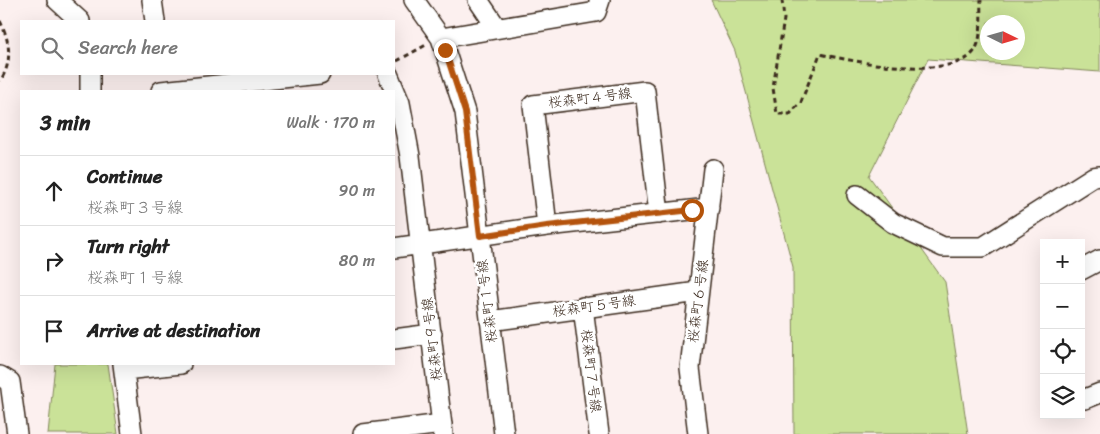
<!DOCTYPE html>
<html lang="en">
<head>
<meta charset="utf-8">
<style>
	:root { --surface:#fff; --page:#f2f2f2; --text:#222; --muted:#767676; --line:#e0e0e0 }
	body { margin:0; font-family:Sriracha,"Klee One",sans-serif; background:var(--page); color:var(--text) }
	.controls { position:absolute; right:15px; bottom:15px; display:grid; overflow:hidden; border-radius:0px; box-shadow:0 5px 20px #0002 }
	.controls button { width:45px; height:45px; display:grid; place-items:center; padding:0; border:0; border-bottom:1px solid var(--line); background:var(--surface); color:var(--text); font:25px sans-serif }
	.compass { position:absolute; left:980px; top:15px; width:45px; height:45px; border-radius:50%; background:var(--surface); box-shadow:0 5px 20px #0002; rotate:95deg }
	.stop { position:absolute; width:15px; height:15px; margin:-11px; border:4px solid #b45309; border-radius:50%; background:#fff }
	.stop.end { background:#b45309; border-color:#fff; box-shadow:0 1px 5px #0008 }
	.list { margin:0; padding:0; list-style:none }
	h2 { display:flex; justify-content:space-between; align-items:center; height:65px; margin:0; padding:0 20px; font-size:21px }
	h2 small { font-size:16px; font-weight:400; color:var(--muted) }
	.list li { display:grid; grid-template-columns:32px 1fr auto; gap:15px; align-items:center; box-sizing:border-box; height:70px; padding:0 20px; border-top:1px solid var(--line) }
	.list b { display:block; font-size:19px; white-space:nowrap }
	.list p { margin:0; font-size:16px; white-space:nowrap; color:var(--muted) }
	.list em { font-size:16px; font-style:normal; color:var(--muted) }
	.icon { flex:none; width:28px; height:28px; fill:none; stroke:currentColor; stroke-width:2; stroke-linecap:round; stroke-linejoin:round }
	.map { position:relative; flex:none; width:1100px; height:434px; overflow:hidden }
	.search { position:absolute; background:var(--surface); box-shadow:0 5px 20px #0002; left:20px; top:20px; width:375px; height:55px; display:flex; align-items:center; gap:12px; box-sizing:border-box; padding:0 18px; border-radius:0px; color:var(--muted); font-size:19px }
	.panel { position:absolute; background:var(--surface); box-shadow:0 5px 20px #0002; left:20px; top:90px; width:375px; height:275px; border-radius:0px }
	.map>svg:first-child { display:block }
	.green { fill:#cae298; stroke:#82865b; fill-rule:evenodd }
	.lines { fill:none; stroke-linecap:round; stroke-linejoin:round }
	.minor-casing { stroke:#3b2a1e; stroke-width:22 }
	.path { stroke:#3b2a1e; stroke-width:3; stroke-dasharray:5 4; stroke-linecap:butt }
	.minor { stroke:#fff; stroke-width:19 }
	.route { stroke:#b45309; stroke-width:6 }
	.labels { text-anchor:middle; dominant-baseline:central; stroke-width:5; stroke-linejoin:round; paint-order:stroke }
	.street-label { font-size:14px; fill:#3b2a1e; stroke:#fff }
</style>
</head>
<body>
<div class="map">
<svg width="1100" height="434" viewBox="0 0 1100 434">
	<rect width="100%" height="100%" fill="#fcf0ef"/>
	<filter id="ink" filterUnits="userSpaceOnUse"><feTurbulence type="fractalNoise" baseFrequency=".02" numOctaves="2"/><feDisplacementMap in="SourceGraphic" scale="10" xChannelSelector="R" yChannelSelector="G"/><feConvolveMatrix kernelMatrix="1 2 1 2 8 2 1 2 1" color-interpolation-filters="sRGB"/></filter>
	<g filter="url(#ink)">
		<!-- green -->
		<path class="green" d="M711 0H1100V72L928 59 869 176 945 282 968 434H794L793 267 735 51ZM988 22H1018V52H988Z
			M55 364H108L118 434H48Z"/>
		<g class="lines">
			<defs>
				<path id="minor" d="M57 0 80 21
					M152 0 155 21
					M414 0 441 38 465 112 504 434
					M478 0 497 28
					M441 38 596 12 600 0
					M388 74 400 103 410 156 443 434
					M90 91V74
					M161 91 320 74
					M857 195 893 223 943 247H983L1093 177 1100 176
					M547 226 533 105 645 91 659 214
					M394 248 547 226 709 208
					M1081 270 1100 260
					M583 307 599 434
					M490 321 698 292
					M394 339 432 334
					M123 364 132 434
					M124 370 181 364
					M0 376 10 382 17 434
					M1081 398 1085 399 1100 393
					M363 434 442 424
					M698 434 690 368 713 169"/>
			</defs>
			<!-- minor casing -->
			<use href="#minor" class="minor-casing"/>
			<!-- path -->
			<path class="path" d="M782 0 784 19 773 88 777 114H790L801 102 820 54C850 61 956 82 975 50 983 37 980 14 981 0
				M0 21C10 41 13 62 0 81
				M397 61 426 45"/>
			<!-- minor -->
			<use href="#minor" class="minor"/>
		</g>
	</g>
	<g class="lines" filter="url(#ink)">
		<!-- route -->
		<path class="route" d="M445 50 465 112 480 236 547 226 692 210"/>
	</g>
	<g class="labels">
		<!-- street labels -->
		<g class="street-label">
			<text transform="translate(590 98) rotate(-7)">桜森町４号線</text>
			<text transform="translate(487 301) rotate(-97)">桜森町１号線</text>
			<text transform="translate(698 301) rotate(-83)">桜森町６号線</text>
			<text transform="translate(594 306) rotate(-8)">桜森町５号線</text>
			<text transform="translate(432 339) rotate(-97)">桜森町９号線</text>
			<text transform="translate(591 371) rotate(83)">桜森町７号線</text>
		</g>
	</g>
</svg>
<div class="controls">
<button>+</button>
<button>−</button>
<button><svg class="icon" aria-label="locate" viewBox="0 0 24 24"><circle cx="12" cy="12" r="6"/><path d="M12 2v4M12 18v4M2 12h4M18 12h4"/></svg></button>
<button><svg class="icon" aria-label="layers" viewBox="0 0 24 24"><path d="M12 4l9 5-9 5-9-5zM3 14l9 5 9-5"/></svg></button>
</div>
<svg class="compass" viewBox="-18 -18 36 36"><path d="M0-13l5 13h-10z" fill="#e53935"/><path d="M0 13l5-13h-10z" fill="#767676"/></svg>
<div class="stop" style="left:692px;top:210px"></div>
<div class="stop end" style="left:445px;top:50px"></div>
<div class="search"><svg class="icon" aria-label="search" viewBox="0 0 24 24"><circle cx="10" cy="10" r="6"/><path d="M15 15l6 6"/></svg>Search here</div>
<section class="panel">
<h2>3 min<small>Walk · 170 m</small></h2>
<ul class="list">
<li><svg class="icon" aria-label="ahead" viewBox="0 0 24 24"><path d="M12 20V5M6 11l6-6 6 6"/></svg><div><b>Continue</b><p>桜森町３号線</p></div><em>90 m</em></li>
<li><svg class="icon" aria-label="right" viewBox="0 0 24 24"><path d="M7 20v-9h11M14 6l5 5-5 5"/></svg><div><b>Turn right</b><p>桜森町１号線</p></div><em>80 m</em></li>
<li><svg class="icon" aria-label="arrive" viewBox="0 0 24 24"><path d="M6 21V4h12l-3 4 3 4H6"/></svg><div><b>Arrive at destination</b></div></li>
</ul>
</section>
</div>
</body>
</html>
